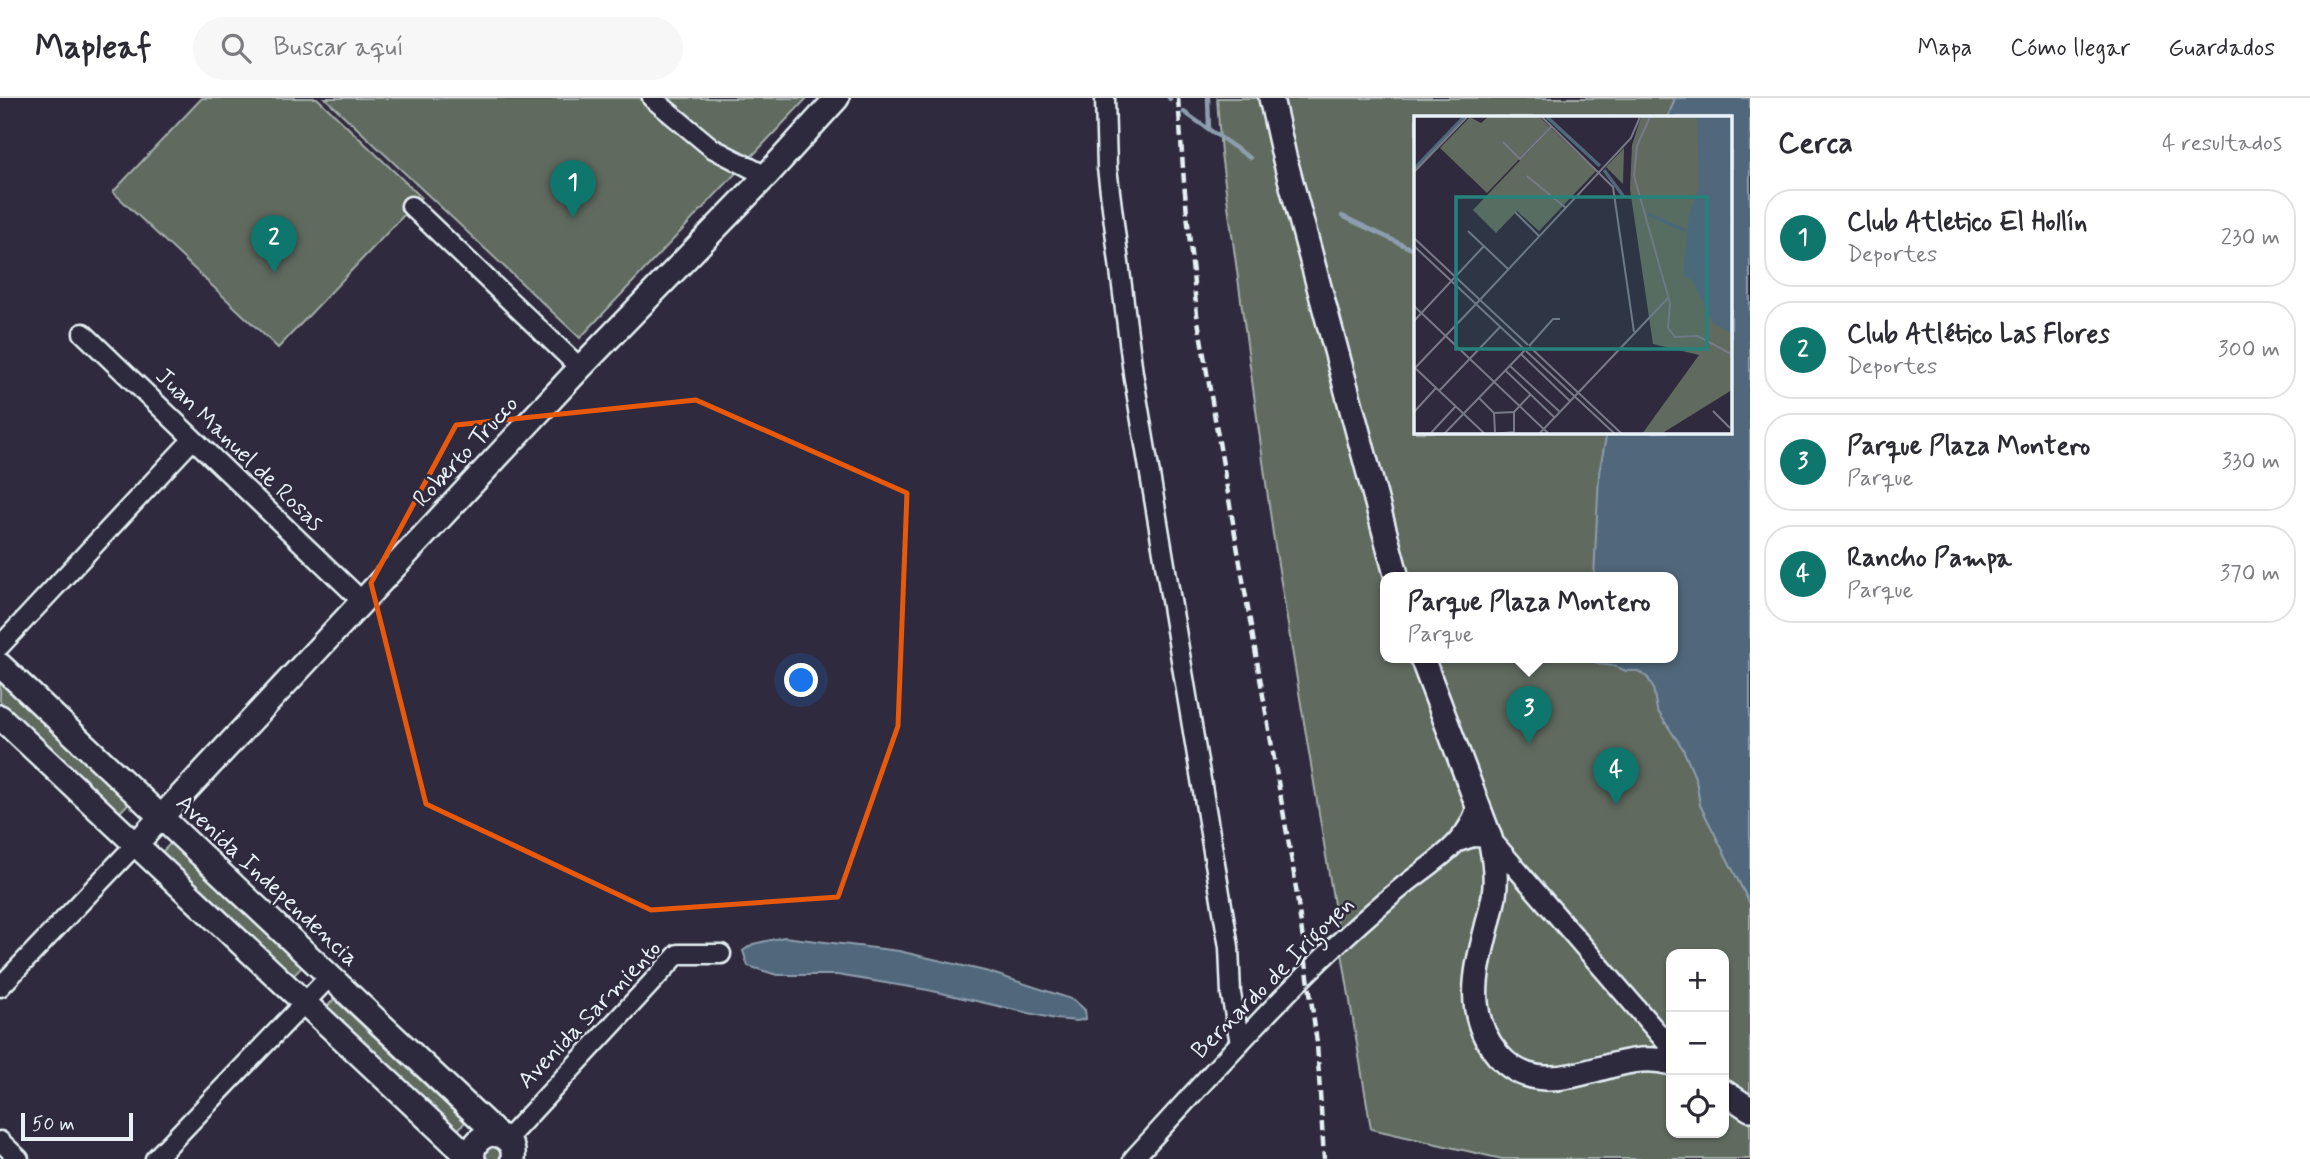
<!DOCTYPE html>
<html lang="es">
<head>
<meta charset="utf-8">
<style>
	:root { --surface:#fff; --page:#f7f7f7; --text:#2b2b33; --muted:#7c7c81; --line:#e1e1e2; --accent:#0f766e }
	body { margin:0; font-family:Mynerve,sans-serif; background:var(--page); color:var(--text) }
	.controls { position:absolute; right:21px; bottom:21px; display:grid; overflow:hidden; border-radius:14px; box-shadow:0 2px 5px #0004 }
	.controls button { width:63px; height:63px; display:grid; place-items:center; padding:0; border:0; border-bottom:2px solid var(--line); background:var(--surface); color:var(--text); font:35px sans-serif }
	.scale { position:absolute; left:21px; bottom:18px; width:112px; box-sizing:border-box; padding-left:7px; border:4px solid #e8f1f8; border-top:0; font-size:19px; line-height:24px; white-space:nowrap; color:#e8f1f8; -webkit-text-stroke:5px #2f2a3d; paint-order:stroke }
	.you { position:absolute; left:802px; top:583px; width:24px; height:24px; margin:-18px; border:5px solid #fff; border-radius:50%; background:#1a73e8; box-shadow:0 0 0 10px #1a73e833 }
	.badge { display:grid; place-items:center; width:46px; height:46px; border-radius:50%; background:var(--accent); color:#fff; font-size:23px; font-weight:700 }
	.pin { position:absolute; translate:-50% -58px; filter:drop-shadow(0 2px 4px #0008) }
	.pin::after { content:''; position:absolute; top:37px; width:24px; height:21px; background:inherit; clip-path:polygon(0 0,100% 0,50% 100%) }
	.popup { position:absolute; left:1380px; top:474px; width:298px; height:91px; box-sizing:border-box; display:grid; place-content:center; border-radius:14px; background:var(--surface); filter:drop-shadow(0 2px 5px #0005); font-size:23px; white-space:nowrap; color:var(--muted) }
	.popup b { font-size:26px; color:var(--text) }
	.popup::after { content:''; position:absolute; left:50%; top:100%; margin-left:-14px; border:14px solid transparent; border-top-color:var(--surface) }
	.list { margin:0; padding:0; list-style:none }
	h2 { display:flex; justify-content:space-between; align-items:center; height:91px; margin:0; padding:0 28px; font-size:30px }
	h2 small { font-size:23px; font-weight:400; color:var(--muted) }
	.list li { display:grid; grid-template-columns:46px 1fr auto; gap:21px; align-items:center; box-sizing:border-box; height:98px; margin:0 14px 14px; padding:0 14px; border:2px solid var(--line); border-radius:28px }
	.list b { display:block; font-size:26px; white-space:nowrap }
	.list p { margin:0; font-size:23px; white-space:nowrap; color:var(--muted) }
	.list em { font-size:23px; font-style:normal; color:var(--muted) }
	.icon { flex:none; width:38px; height:38px; fill:none; stroke:currentColor; stroke-width:2; stroke-linecap:round; stroke-linejoin:round }
	.map { position:relative; flex:none; width:1750px; height:1061px; overflow:hidden }
	header { display:flex; align-items:center; gap:42px; box-sizing:border-box; height:98px; padding:0 35px; background:var(--surface); border-bottom:2px solid var(--line) }
	header strong { font-size:33px }
	nav { display:flex; gap:38px; margin-inline-start:auto; font-size:24px }
	.search { width:490px; height:63px; background:var(--page); display:flex; align-items:center; gap:18px; box-sizing:border-box; padding:0 24px; border-radius:38px; color:var(--muted); font-size:26px }
	main { display:flex }
	aside { flex:1; background:var(--surface) }
	.map>svg:first-child { display:block }
	.green { fill:#606a5e; stroke:#a4aeab; stroke-width:2; fill-rule:evenodd }
	.water { fill:#51677c; stroke:#8d9eae; stroke-width:2 }
	.lines { fill:none; stroke-linecap:round; stroke-linejoin:round }
	.stream { stroke:#8d9eae; stroke-width:4.5 }
	.minor-casing { stroke:#e8f1f8; stroke-width:23 }
	.major-casing { stroke:#e8f1f8; stroke-width:28 }
	.minor { stroke:#2f2a3d; stroke-width:18 }
	.major { stroke:#2f2a3d; stroke-width:23 }
	.rail { stroke:#e8f1f8; stroke-width:4.5; stroke-dasharray:10 5; stroke-linecap:butt }
	.marked { fill:none; stroke:#e8590c; stroke-width:5; stroke-linejoin:round }
	.labels { text-anchor:middle; dominant-baseline:central; stroke-width:5; stroke-linejoin:round; paint-order:stroke }
	.street-label { font-size:24px; fill:#e8f1f8; stroke:#2f2a3d }
	.inset-river { fill:none; stroke:#51677c; stroke-width:3.5 }
	.inset-road { fill:none; stroke:#797a88; stroke-width:2 }
	.view { fill:#25827c; fill-opacity:0.15; stroke:#25827c; stroke-width:3.5 }
	.inset-edge { fill:none; stroke:#e8f1f8; stroke-width:3.5 }
</style>
</head>
<body>
<header>
<strong>Mapleaf</strong>
<div class="search"><svg class="icon" aria-label="search" viewBox="0 0 24 24"><circle cx="10" cy="10" r="6"/><path d="M15 15l6 6"/></svg>Buscar aquí</div>
<nav><a>Mapa</a><a>Cómo llegar</a><a>Guardados</a></nav>
</header>
<main>
<div class="map">
<svg width="1750" height="1061" viewBox="0 0 1750 1061">
	<rect width="100%" height="100%" fill="#2f2a3d"/>
	<filter id="ink" filterUnits="userSpaceOnUse"><feTurbulence type="fractalNoise" baseFrequency=".0143" numOctaves="2"/><feDisplacementMap in="SourceGraphic" scale="14" xChannelSelector="R" yChannelSelector="G"/><feConvolveMatrix kernelMatrix="1 2 1 2 8 2 1 2 1" color-interpolation-filters="sRGB"/></filter>
	<g filter="url(#ink)">
		<!-- green -->
		<path class="green" d="M202 0H317L421 99 278 250 113 94Z
			M325 0H807L580 240Z
			M1217 0H1750V1061H1502L1371 1031 1273 436 1221 56ZM1416 19H1731V334H1416ZM1386 480H1672V560H1386ZM1671 856H1724V1035H1671Z
			M0 584 129 705 119 715 0 603Z
			M172 744 303 868 293 878 162 754Z
			M334 901 465 1024 456 1034 325 911Z
			M485 1055a8 8 0 1 1 16 0a8 8 0 1 1-16 0Z"/>
		<!-- water -->
		<path class="water" d="M1675 0H1750V806L1700 707 1696 682 1683 651 1657 612 1653 590 1648 580 1638 573H1626L1614 568 1598 566 1591 560H1672V480H1594L1599 375 1607 334H1731V19H1668Z
			M784 839 899 853 989 874 1074 902 1085 912 1086 921 1077 923 1055 921 928 892 837 877H777L748 868 743 853 753 846Z"/>
		<g class="lines">
			<!-- stream -->
			<path class="stream" d="M1169 0 1170 1
				M1208 0 1209 31
				M1184 14 1250 60
				M1342 118 1416 153"/>
			<defs>
				<path id="minor" d="M652 0 712 50 766 78
					M1105 0 1107 70 1133 275 1229 849 1231 896 1240 945
					M411 108 580 270
					M83 235 362 503
					M0 548 193 341
					M1458 744 1473 739 1490 740 1671 950
					M0 889 136 746
					M507 1041 678 856H721
					M0 1043 19 1061
					M155 1061 330 878
					M1133 1061C1220 967 1303 870 1402 789 1431 765 1470 745 1477 705"/>
				<path id="major" d="M1271 0 1284 58 1397 480
					M1422 560 1490 740C1494 760 1497 778 1494 798 1484 853 1456 907 1498 957 1510 971 1526 979 1545 980 1587 982 1629 952 1671 965
					M0 567 497 1036
					M0 619 471 1061
					M136 746 580 270 766 78 837 0
					M1724 994 1750 1011
					M473 1061C471 1048 479 1039 491 1036 506 1037 515 1046 513 1061"/>
			</defs>
			<!-- minor casing -->
			<use href="#minor" class="minor-casing"/>
			<!-- major casing -->
			<use href="#major" class="major-casing"/>
			<!-- minor -->
			<use href="#minor" class="minor"/>
			<!-- major -->
			<use href="#major" class="major"/>
			<!-- rail -->
			<path class="rail" d="M1178 0 1184 84 1197 217 1294 776 1317 945 1324 1061"/>
		</g>
	</g>
	<!-- marked area -->
	<path class="marked" d="M696 302 907 395 898 628 838 799 651 812 426 706 371 485 456 327Z"/>
	<g class="labels">
		<!-- street labels -->
		<g class="street-label">
			<text transform="translate(239 352) rotate(44)">Juan Manuel de Rosas</text>
			<text transform="translate(466 354) rotate(-47)">Roberto Trucco</text>
			<text transform="translate(267 783) rotate(43)">Avenida Independencia</text>
			<text transform="translate(1273 880) rotate(-45)">Bernardo de Irigoyen</text>
			<text transform="translate(590 917) rotate(-46)">Avenida Sarmiento</text>
		</g>
	</g>
	<!-- overview -->
	<g transform="translate(1414 18)">
		<rect width="318" height="318" fill="#2f2a3d"/>
		<path d="M56 1 67 7 74 1H126L136 11 73 77 26 32ZM227 1H318V274L247 318H228L285 239 239 228 216 73 218 29ZM137 12 182 55 125 115 103 95 82 117 59 94ZM210 32 209 68 192 51Z" fill="#606a5e"/>
		<path d="M283 1H318V218L299 207 278 164 269 159 275 98 285 72Z" fill="#51677c"/>
		<path class="inset-river" d="M133 1 186 50M0 53 50 1M190 54 210 81M234 98 272 115"/>
		<path class="inset-road" d="M128 1 199 71 220 216M236 1 223 30 220 60 256 187 254 212 261 221 284 220 319 239M89 26 106 43 138 10M0 56 53 1M113 60 152 92M101 96 125 120M54 115 94 153M0 122 114 229M0 130 110 233M62 188 217 22 226 1M0 190 135 318M0 205 70 130M115 230 139 203H146M116 231 208 318M112 235 201 318M107 238 156 285M95 249 146 296M0 251 71 318M1 252 62 188M91 254 140 301M25 275 87 210M65 282 80 297M299 295 316 312M0 296 22 272M100 296 116 279M16 318 41 291M30 318 111 234M79 318 100 316V296L80 297 81 316M125 318 254 182"/>
		<path class="view" d="M42 81H293V233H42Z"/>
		<rect width="318" height="318" class="inset-edge"/>
	</g>
</svg>
<div class="controls">
<button>+</button>
<button>−</button>
<button><svg class="icon" aria-label="locate" viewBox="0 0 24 24"><circle cx="12" cy="12" r="6"/><path d="M12 2v4M12 18v4M2 12h4M18 12h4"/></svg></button>
</div>
<div class="scale">50 m</div>
<div class="you"></div>
<div class="pin badge" style="left:573px;top:120px">1</div>
<div class="pin badge" style="left:274px;top:175px">2</div>
<div class="pin badge" style="left:1529px;top:646px">3</div>
<div class="popup"><b>Parque Plaza Montero</b>Parque</div>
<div class="pin badge" style="left:1616px;top:707px">4</div>
</div>
<aside>
<h2>Cerca<small>4 resultados</small></h2>
<ul class="list">
<li><span class="badge">1</span><div><b>Club Atletico El Hollín</b><p>Deportes</p></div><em>230 m</em></li>
<li><span class="badge">2</span><div><b>Club Atlético Las Flores</b><p>Deportes</p></div><em>300 m</em></li>
<li><span class="badge">3</span><div><b>Parque Plaza Montero</b><p>Parque</p></div><em>330 m</em></li>
<li><span class="badge">4</span><div><b>Rancho Pampa</b><p>Parque</p></div><em>370 m</em></li>
</ul>
</aside>
</main>
</body>
</html>
